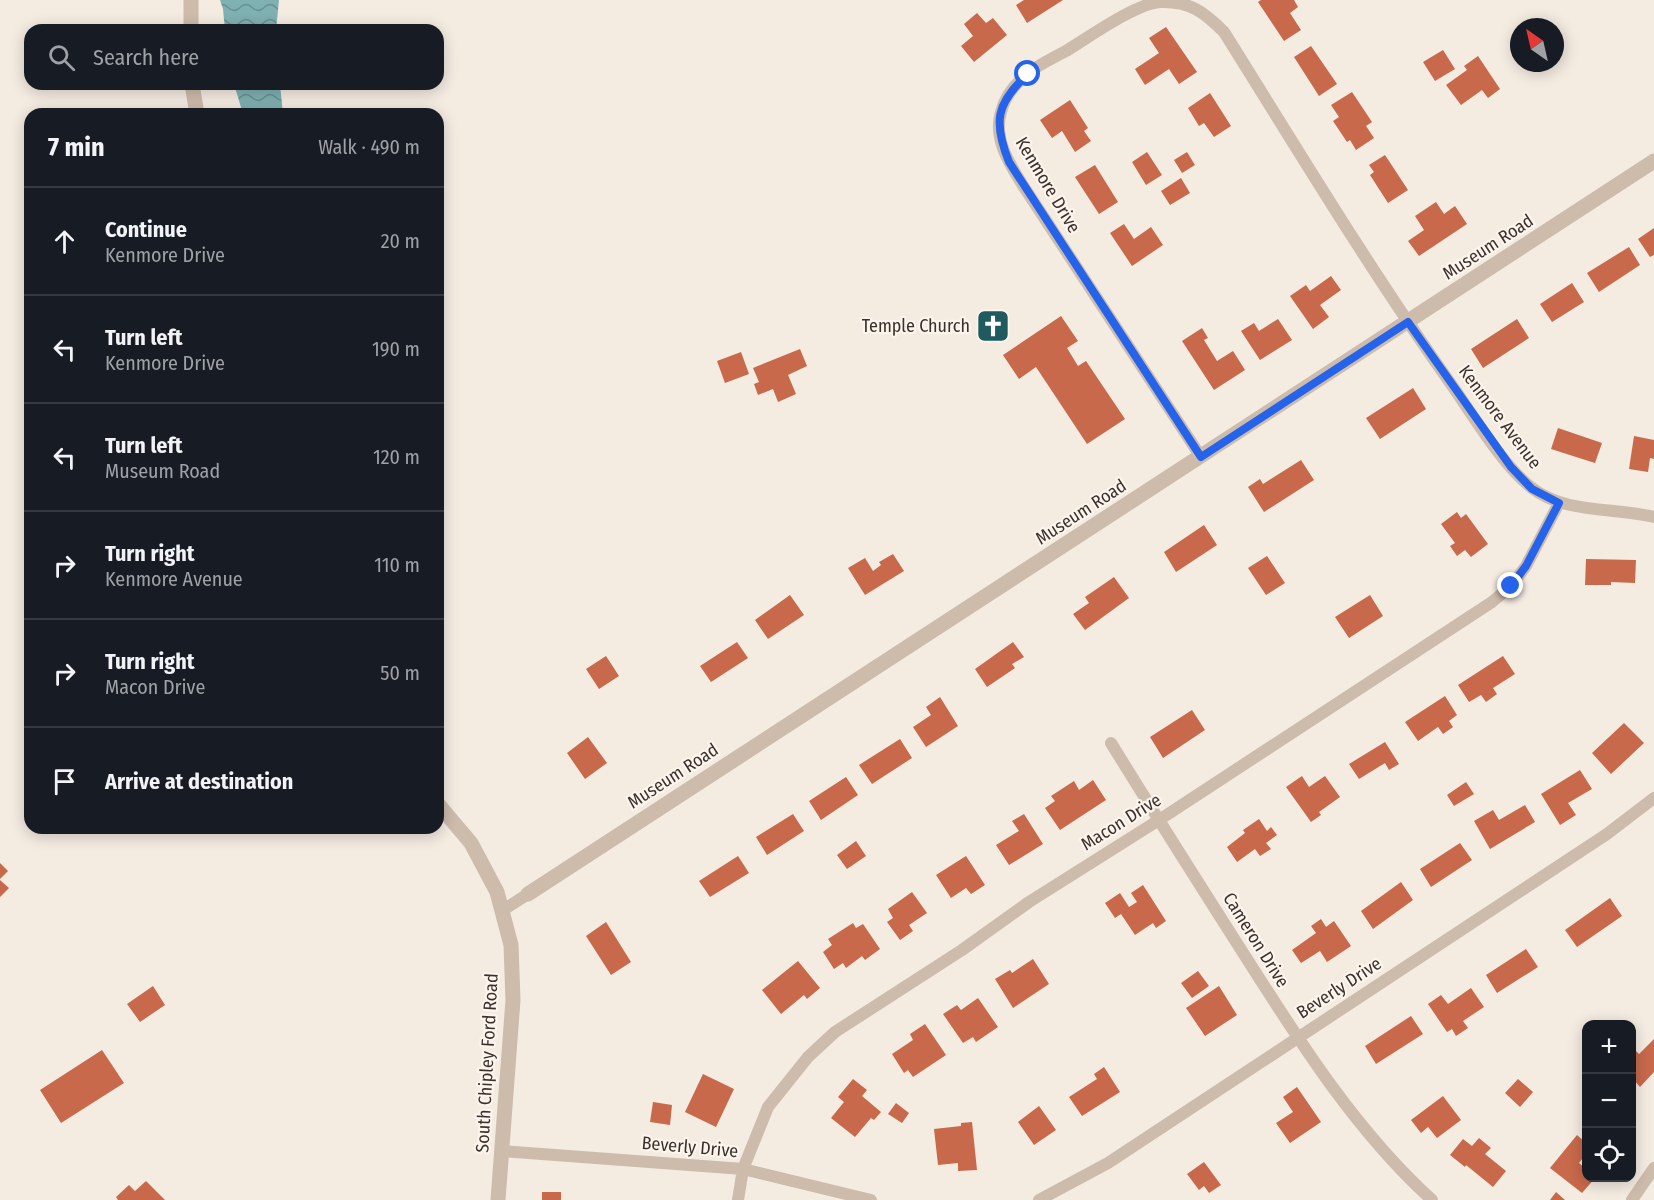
<!DOCTYPE html>
<html lang="en">
<head>
<meta charset="utf-8">
<style>
	:root { --surface:#171b24; --page:#242831; --text:#f1f3f6; --muted:#9ea1a6; --line:#363941 }
	body { margin:0; font-family:"Fira Sans Condensed",sans-serif; background:var(--page); color:var(--text) }
	.controls { position:absolute; right:18px; bottom:18px; display:grid; overflow:hidden; border-radius:12px; box-shadow:0 3px 15px #0003 }
	.controls button { width:54px; height:54px; display:grid; place-items:center; padding:0; border:0; border-bottom:2px solid var(--line); background:var(--surface); color:var(--text); font:30px sans-serif }
	.compass { position:absolute; left:1510px; top:18px; width:54px; height:54px; border-radius:50%; background:var(--surface); box-shadow:0 3px 15px #0003; rotate:326deg }
	.stop { position:absolute; width:18px; height:18px; margin:-14px; border:4px solid #2563eb; border-radius:50%; background:#fff }
	.stop.end { background:#2563eb; border-color:#fff; box-shadow:0 2px 6px #0008 }
	.list { margin:0; padding:0; list-style:none }
	h2 { display:flex; justify-content:space-between; align-items:center; height:78px; margin:0; padding:0 24px; font-size:26px }
	h2 small { font-size:20px; font-weight:400; color:var(--muted) }
	.list li { display:grid; grid-template-columns:39px 1fr auto; gap:18px; align-items:center; box-sizing:border-box; height:108px; padding:0 24px; border-top:2px solid var(--line) }
	.list b { display:block; font-size:22px; white-space:nowrap }
	.list p { margin:0; font-size:20px; white-space:nowrap; color:var(--muted) }
	.list em { font-size:20px; font-style:normal; color:var(--muted) }
	.icon { flex:none; width:33px; height:33px; fill:none; stroke:currentColor; stroke-width:2; stroke-linecap:round; stroke-linejoin:round }
	.map { position:relative; flex:none; width:1654px; height:1200px; overflow:hidden }
	.search { position:absolute; background:var(--surface); box-shadow:0 3px 15px #0003; left:24px; top:24px; width:420px; height:66px; display:flex; align-items:center; gap:15px; box-sizing:border-box; padding:0 21px; border-radius:18px; color:var(--muted); font-size:22px }
	.panel { position:absolute; background:var(--surface); box-shadow:0 3px 15px #0003; left:24px; top:108px; width:420px; height:726px; border-radius:18px }
	.map>svg:first-child { display:block }
	.water { fill:url(#water-waves) }
	.building { fill:#c8694b }
	.lines { fill:none; stroke-linecap:round; stroke-linejoin:round }
	.minor { stroke:#cdbbac; stroke-width:12 }
	.tertiary { stroke:#cdbbac; stroke-width:15 }
	.route { stroke:#2563eb; stroke-width:8 }
	.labels { text-anchor:middle; dominant-baseline:central; stroke-width:4.5; stroke-linejoin:round; paint-order:stroke }
	.street-label { font-size:18px; fill:#3b302b; stroke:#fbf5ee }
	.poi-label { font-size:18px; fill:#3b302b; stroke:#fbf5ee; text-anchor:end }
</style>
</head>
<body>
<div class="map">
<svg width="1654" height="1200" viewBox="0 0 1654 1200">
	<defs>
		<pattern id="water-waves" width="16" height="10" patternUnits="userSpaceOnUse" patternTransform="scale(1.5)"><rect width="16" height="10" fill="#7fb0b2"/><path d="M0 5q4-4 8 0t8 0" fill="none" stroke="#699091"/></pattern>
	</defs>
	<rect width="100%" height="100%" fill="#f4ebe1"/>
	<!-- water -->
	<path class="water" d="M220 0H279L276 30H225L223 9Z
		M234 84H280L283 114H243Z"/>
	<!-- building -->
	<path class="building" d="M1024 0H1063L1027 23 1016 5Z
		M1261 0H1294L1298 7 1290 13 1301 30 1284 41 1258 2Z
		M977 13 986 23 993 18 1007 35 974 62 961 46 973 36 964 24Z
		M1166 27 1197 72 1179 84 1169 69 1145 85 1135 69 1159 53 1149 38Z
		M1311 46 1337 84 1319 96 1294 57Z
		M1443 50 1455 69 1435 81 1423 62Z
		M1478 56 1500 89 1488 98 1482 90 1461 105 1446 85 1467 70 1464 66Z
		M1352 92 1372 122 1366 126 1374 138 1356 150 1350 140 1347 142 1333 121 1339 117 1331 105Z
		M1210 93 1231 126 1214 137 1204 123 1199 126 1188 108Z
		M1070 100 1088 128 1084 131 1091 141 1075 152 1062 131 1052 138 1040 120Z
		M1147 152 1162 175 1146 185 1132 162Z
		M1187 152 1195 165 1182 173 1174 160Z
		M1385 155 1408 190 1388 203 1370 175 1374 172 1369 165Z
		M1095 165 1118 202 1099 214 1075 177Z
		M1181 178 1190 193 1170 205 1161 191Z
		M1436 202 1444 214 1455 206 1467 224 1419 256 1408 241 1424 230 1415 216Z
		M1124 224 1134 239 1151 227 1163 245 1132 266 1110 233Z
		M1654 228V255L1650 257 1638 239Z
		M1629 247 1640 265 1599 292 1587 273Z
		M1331 276 1341 290 1320 305 1329 317 1313 329 1290 296 1306 285 1310 291Z
		M1572 283 1584 302 1552 322 1540 304Z
		M1061 316 1078 341 1067 348 1078 366 1086 361 1125 419 1087 444 1036 367 1019 379 1003 355Z
		M1278 319 1292 340 1260 360 1241 331 1254 323 1259 331Z
		M1517 319 1529 338 1483 368 1471 349Z
		M1202 328 1208 338 1204 340 1217 361 1233 351 1245 370 1214 390 1182 341Z
		M800 349 807 366 788 375 796 394 778 402 773 389 758 395 754 384 759 382 753 368Z
		M741 352 749 374 725 383 717 361Z
		M1413 388 1426 409 1380 439 1366 418Z
		M1558 428 1602 443 1595 463 1551 449Z
		M1634 436 1654 440V459L1650 458 1648 472 1629 469Z
		M1301 460 1314 480 1264 512 1248 487 1260 479 1263 484Z
		M1457 512 1461 518 1466 514 1488 544 1471 557 1465 550 1457 556 1450 546 1455 543 1441 524Z
		M1204 525 1217 545 1176 572 1164 552Z
		M893 554 904 571 865 595 848 568 865 558 873 571 881 565 879 562Z
		M1267 556 1285 583 1266 595 1248 568Z
		M1586 559 1636 560 1635 583 1611 582V585H1585Z
		M1114 577 1129 598 1085 630 1073 614 1089 603 1085 597Z
		M790 595 804 615 768 639 755 620Z
		M1370 595 1383 616 1349 638 1335 617Z
		M737 642 748 658 711 682 700 666Z
		M1013 642 1024 657 1012 664 1015 668 987 687 975 669Z
		M606 656 619 676 599 689 586 669Z
		M1503 656 1515 674 1493 688 1497 694 1486 702 1481 695 1469 702 1458 685Z
		M1445 696 1457 715 1449 721 1453 727 1443 734 1438 727 1418 741 1405 722Z
		M940 697 958 726 926 747 913 727 931 715 926 707Z
		M1192 710 1205 730 1163 758 1150 737Z
		M1624 723 1644 743 1611 774 1592 753Z
		M588 737 607 763 585 779 567 753Z
		M900 739 912 758 872 784 859 765Z
		M1385 742 1399 764 1389 770 1385 763 1359 779 1349 764Z
		M1580 770 1592 789 1568 803 1576 815 1560 825 1541 794Z
		M1302 776 1309 787 1325 776 1340 797 1319 812 1321 815 1311 822 1286 787Z
		M846 777 858 795 821 820 809 801Z
		M1093 780 1106 800 1060 830 1045 808 1055 801 1051 796 1074 781 1079 790Z
		M1466 782 1474 794 1454 806 1447 795Z
		M1525 805 1535 822 1490 849 1474 821 1493 810 1499 820Z
		M793 814 804 831 767 855 756 837Z
		M1024 814 1043 844 1009 865 996 845 1019 831 1012 821Z
		M1259 819 1267 831 1271 827 1277 835 1266 843 1271 849 1260 856 1255 849 1237 862 1227 847 1245 833 1243 830Z
		M856 841 866 856 847 869 837 855Z
		M1460 843 1472 860 1431 887 1420 869Z
		M738 856 749 873 710 897 699 881Z
		M966 856 985 885 971 894 966 888 951 898 936 875Z
		M0 863 8 871 0 879Z
		M0 880 9 888 0 897Z
		M1401 882 1413 900 1373 929 1361 911Z
		M1143 885 1166 921 1156 928 1153 923 1135 935 1121 914 1115 918 1105 903 1120 893 1129 907 1137 902 1131 893Z
		M912 892 927 913 909 925 913 931 900 940 887 922 893 918 888 909Z
		M1610 898 1622 916 1577 947 1565 930Z
		M1321 919 1326 927 1334 921 1351 946 1327 962 1320 951 1301 963 1292 950 1316 933 1311 926Z
		M606 922 631 962 611 975 586 936Z
		M853 923 856 928 863 924 880 949 865 960 862 956 846 968 843 963 834 969 823 952 832 945 828 939Z
		M1526 949 1538 967 1497 993 1486 975Z
		M1033 959 1049 984 1013 1008 995 979 1010 970 1012 973Z
		M798 961 820 988 807 999 804 995 781 1014 762 990Z
		M1198 971 1209 986 1192 998 1181 983Z
		M153 986 165 1005 140 1022 127 1004Z
		M1219 986 1237 1015 1205 1036 1186 1008Z
		M1471 988 1484 1007 1463 1021 1468 1028 1456 1036 1452 1029 1447 1032 1428 1004 1441 995 1448 1004Z
		M978 998 998 1027 976 1042 973 1037 963 1043 943 1014 957 1005 961 1010Z
		M1411 1016 1423 1034 1376 1064 1365 1046Z
		M925 1024 946 1055 913 1077 908 1070 904 1073 892 1054 913 1040 910 1034Z
		M1654 1039V1072L1640 1087 1632 1078V1067L1634 1064 1632 1062V1056L1636 1051 1639 1054Z
		M102 1050 124 1083 61 1123 40 1090Z
		M1104 1067 1120 1092 1082 1116 1069 1097 1097 1079 1094 1074Z
		M703 1074 734 1089 716 1127 685 1112Z
		M853 1079 867 1090 862 1096 881 1112 874 1120 871 1118 855 1137 831 1118 844 1102 838 1097Z
		M1518 1079 1533 1092 1520 1107 1505 1093Z
		M1297 1087 1321 1122 1290 1143 1276 1123 1293 1112 1283 1097Z
		M1443 1096 1461 1120 1437 1138 1428 1127 1421 1133 1411 1120Z
		M653 1102 672 1105 670 1125 650 1122Z
		M896 1103 909 1113 902 1123 888 1114Z
		M1039 1106 1056 1130 1034 1145 1018 1122Z
		M972 1122 977 1170 958 1171V1163L938 1165 934 1129 961 1126V1123Z
		M1577 1135 1586 1143V1154L1579 1163 1586 1169V1178H1595L1582 1193 1550 1168Z
		M1479 1138 1491 1148 1485 1154 1506 1171 1493 1187 1466 1165 1465 1167 1450 1155 1463 1139 1472 1146Z
		M1204 1162 1221 1185 1209 1193 1204 1186 1199 1190 1187 1174Z
		M146 1181 165 1200H118L116 1197 129 1185 135 1191Z
		M542 1192H561V1200H542Z
		M1556 1192 1565 1200H1550Z"/>
	<g class="lines">
		<!-- minor -->
		<path class="minor" d="M1201 457 1022 184C1009 163 993 138 1001 112 1005 96 1015 84 1027 74 1038 65 1053 58 1066 51 1089 37 1135 4 1160 2 1190 1 1204 12 1224 32 1298 150 1370 270 1451 384 1473 415 1502 465 1532 488 1565 514 1615 507 1654 517
			M1111 743C1156 816 1201 887 1247 959 1301 1044 1357 1132 1432 1200
			M503 910 528 894
			M502 1151 743 1169 871 1200
			M738 1200 743 1169 768 1107 808 1057 835 1032 962 950 1029 902 1159 820 1492 602 1511 586 1526 566 1559 503
			M1039 1200 1108 1163 1607 834 1654 798
			M1632 1200 1654 1168"/>
		<!-- tertiary -->
		<path class="tertiary" d="M191 30V0
			M192 84 197 114
			M438 804 471 843 497 892 511 945 513 1000 498 1200
			M528 894 1654 161"/>
	</g>
	<g class="lines">
		<!-- route -->
		<path class="route" d="M1028 74C996 103 993 122 1009 162L1201 457 1408 322 1511 467 1532 489 1559 503 1526 566 1511 586"/>
	</g>
	<!-- icons -->
	<defs>
		<symbol id="church-square" viewBox="-11 -11 22 22"><rect x="-9" y="-9" width="18" height="18" rx="4" fill="#1f5a5e" stroke="#fbf5ee"/><path d="M-1.2-6h2.4v3.5h3.3v2.4h-3.3V6h-2.4V-.1h-3.3v-2.4h3.3Z" fill="#fff"/></symbol>
	</defs>
	<g fill-rule="evenodd">
		<use href="#church-square" x="974" y="307" width="38" height="38"/>
	</g>
	<g class="labels">
		<!-- street labels -->
		<g class="street-label">
			<text transform="translate(1048 185) rotate(59)">Kenmore Drive</text>
			<text transform="translate(1488 247) rotate(-33)">Museum Road</text>
			<text transform="translate(1500 417) rotate(53)">Kenmore Avenue</text>
			<text transform="translate(1081 512) rotate(-33)">Museum Road</text>
			<text transform="translate(673 776) rotate(-33)">Museum Road</text>
			<text transform="translate(1121 822) rotate(-32)">Macon Drive</text>
			<text transform="translate(1256 940) rotate(58)">Cameron Drive</text>
			<text transform="translate(1339 988) rotate(-33)">Beverly Drive</text>
			<text transform="translate(487 1063) rotate(-87)">South Chipley Ford Road</text>
			<text transform="translate(690 1147) rotate(5)">Beverly Drive</text>
		</g>
		<!-- poi labels -->
		<g class="poi-label">
			<text x="970" y="326">Temple Church</text>
		</g>
	</g>
</svg>
<div class="controls">
<button>+</button>
<button>−</button>
<button><svg class="icon" aria-label="locate" viewBox="0 0 24 24"><circle cx="12" cy="12" r="6"/><path d="M12 2v4M12 18v4M2 12h4M18 12h4"/></svg></button>
</div>
<svg class="compass" viewBox="-18 -18 36 36"><path d="M0-13l5 13h-10z" fill="#e53935"/><path d="M0 13l5-13h-10z" fill="#9ea1a6"/></svg>
<div class="stop" style="left:1028px;top:74px"></div>
<div class="stop end" style="left:1511px;top:586px"></div>
<div class="search"><svg class="icon" aria-label="search" viewBox="0 0 24 24"><circle cx="10" cy="10" r="6"/><path d="M15 15l6 6"/></svg>Search here</div>
<section class="panel">
<h2>7 min<small>Walk · 490 m</small></h2>
<ul class="list">
<li><svg class="icon" aria-label="ahead" viewBox="0 0 24 24"><path d="M12 20V5M6 11l6-6 6 6"/></svg><div><b>Continue</b><p>Kenmore Drive</p></div><em>20 m</em></li>
<li><svg class="icon" aria-label="left" viewBox="0 0 24 24"><path d="M17 20v-9H6M10 6l-5 5 5 5"/></svg><div><b>Turn left</b><p>Kenmore Drive</p></div><em>190 m</em></li>
<li><svg class="icon" aria-label="left" viewBox="0 0 24 24"><path d="M17 20v-9H6M10 6l-5 5 5 5"/></svg><div><b>Turn left</b><p>Museum Road</p></div><em>120 m</em></li>
<li><svg class="icon" aria-label="right" viewBox="0 0 24 24"><path d="M7 20v-9h11M14 6l5 5-5 5"/></svg><div><b>Turn right</b><p>Kenmore Avenue</p></div><em>110 m</em></li>
<li><svg class="icon" aria-label="right" viewBox="0 0 24 24"><path d="M7 20v-9h11M14 6l5 5-5 5"/></svg><div><b>Turn right</b><p>Macon Drive</p></div><em>50 m</em></li>
<li><svg class="icon" aria-label="arrive" viewBox="0 0 24 24"><path d="M6 21V4h12l-3 4 3 4H6"/></svg><div><b>Arrive at destination</b></div></li>
</ul>
</section>
</div>
</body>
</html>
